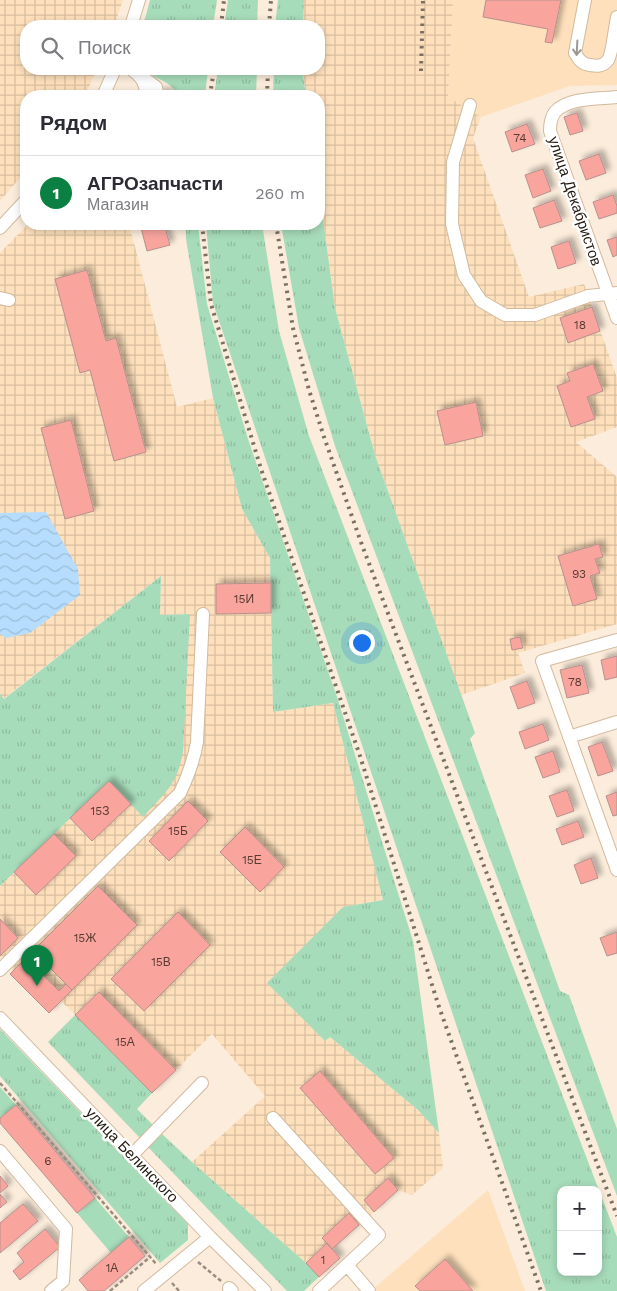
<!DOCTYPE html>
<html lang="ru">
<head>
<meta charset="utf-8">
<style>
	:root { --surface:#fff; --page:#f2f2f3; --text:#2b2b33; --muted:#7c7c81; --line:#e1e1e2; --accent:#0b8043 }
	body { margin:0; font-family:"Work Sans",sans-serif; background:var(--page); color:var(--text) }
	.controls { position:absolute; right:15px; bottom:15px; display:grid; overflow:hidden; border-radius:10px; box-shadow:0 2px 8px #0003 }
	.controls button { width:45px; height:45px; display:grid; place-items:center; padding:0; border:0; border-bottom:1px solid var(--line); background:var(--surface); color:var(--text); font:25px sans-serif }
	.you { position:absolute; left:361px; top:642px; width:18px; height:18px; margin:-12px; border:4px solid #fff; border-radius:50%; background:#1a73e8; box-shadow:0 0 0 8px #1a73e833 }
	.badge { display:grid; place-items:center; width:32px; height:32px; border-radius:50%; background:var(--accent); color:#fff; font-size:16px; font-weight:700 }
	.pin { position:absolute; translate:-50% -41px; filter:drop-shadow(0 1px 2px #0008) }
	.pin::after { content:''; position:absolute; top:26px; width:18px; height:15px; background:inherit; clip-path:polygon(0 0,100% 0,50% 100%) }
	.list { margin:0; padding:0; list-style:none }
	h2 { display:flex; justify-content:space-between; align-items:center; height:65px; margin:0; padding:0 20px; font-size:21px }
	h2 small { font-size:16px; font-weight:400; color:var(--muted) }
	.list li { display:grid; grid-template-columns:32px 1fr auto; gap:15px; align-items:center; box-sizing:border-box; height:75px; padding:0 20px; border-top:1px solid var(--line) }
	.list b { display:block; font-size:19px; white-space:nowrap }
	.list p { margin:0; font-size:16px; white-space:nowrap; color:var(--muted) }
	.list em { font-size:16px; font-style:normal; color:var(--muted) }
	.icon { flex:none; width:28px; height:28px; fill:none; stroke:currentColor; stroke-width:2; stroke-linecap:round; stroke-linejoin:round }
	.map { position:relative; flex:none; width:617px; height:1291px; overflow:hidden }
	.search { position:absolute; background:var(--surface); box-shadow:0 2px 8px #0003; left:20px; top:20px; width:305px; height:55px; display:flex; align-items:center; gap:12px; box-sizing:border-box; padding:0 18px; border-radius:20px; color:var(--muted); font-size:19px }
	.panel { position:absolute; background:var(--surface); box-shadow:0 2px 8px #0003; left:20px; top:90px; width:305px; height:140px; border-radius:20px }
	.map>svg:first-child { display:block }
	.built { fill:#fee0bc }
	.industrial { fill:url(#industrial-grid) }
	.grass { fill:url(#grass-tufts); fill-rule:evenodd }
	.park { fill:#a7dcba }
	.water { fill:url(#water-waves) }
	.building { fill:#f9a59e; stroke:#b7908d; filter:url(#shadow) }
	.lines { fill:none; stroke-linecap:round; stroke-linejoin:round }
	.minor-casing { stroke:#d2ba9d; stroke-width:14 }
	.path { stroke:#9a8d7f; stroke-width:2.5; stroke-dasharray:4 2.5; stroke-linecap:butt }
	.minor { stroke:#fff; stroke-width:12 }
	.rail { stroke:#7b6f63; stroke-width:4; stroke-dasharray:2.5 5; stroke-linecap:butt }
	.oneway { stroke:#9b9793 }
	.labels { text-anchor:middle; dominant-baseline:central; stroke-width:5; stroke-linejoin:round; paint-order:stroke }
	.number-label { font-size:12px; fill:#573b32 }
	.street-label { font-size:15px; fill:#21180e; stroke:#fff }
</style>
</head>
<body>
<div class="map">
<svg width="617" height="1291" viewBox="0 0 617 1291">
	<defs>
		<pattern id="industrial-grid" width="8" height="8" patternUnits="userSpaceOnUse" patternTransform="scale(1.25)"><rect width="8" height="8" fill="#fee0bc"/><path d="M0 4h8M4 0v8" fill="none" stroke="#d9bfa0"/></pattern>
		<pattern id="grass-tufts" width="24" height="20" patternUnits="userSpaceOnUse" patternTransform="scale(1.25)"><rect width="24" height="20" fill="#a7dcba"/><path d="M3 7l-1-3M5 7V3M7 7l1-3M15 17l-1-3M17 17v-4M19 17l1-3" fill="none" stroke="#8fbc9f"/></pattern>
		<pattern id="water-waves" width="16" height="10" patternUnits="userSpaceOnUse" patternTransform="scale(1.25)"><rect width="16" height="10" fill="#b6ddfd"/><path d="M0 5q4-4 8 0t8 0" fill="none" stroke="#9cbdd8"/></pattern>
		<filter id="shadow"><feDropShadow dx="4.5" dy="-4.5" stdDeviation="2.5" flood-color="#0004"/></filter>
	</defs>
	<rect width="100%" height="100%" fill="#fbecdb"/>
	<!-- built -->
	<path class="built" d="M453 0H617V85L570 86 481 117 448 97Z
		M488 1190 525 1291H371Z"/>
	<!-- industrial -->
	<path class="industrial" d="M0 0H123L114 26H26V69H97L85 96H26V171L0 201Z
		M304 0H453L448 97 481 117 473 138 529 297 584 284 617 378V427L576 442 617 477V624L518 653 525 673 461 695 375 455 335 308 319 189V96H306L302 69H319V26H303Z
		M28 224H129L177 407 213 398 242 509 270 558 273 712 333 703 383 900 343 907 325 1041 330 1037 418 1110 439 1133 443 1168 412 1195 398 1190 333 1249 340 1258 319 1277 306 1263 192 1162 265 1096 212 1034 176 1070 99 992 75 1015 22 962 13 971 0 957V886L109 781 190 614 160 615 161 576 3 699 0 694V253Z"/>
	<!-- grass -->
	<path class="grass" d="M150 0H217L213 26H143Z
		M228 0H258L257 26H224Z
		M278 0H304L303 26H275Z
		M145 69H208L205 96H177C174 85 165 82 155 77 152 75 148 72 145 69Z
		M218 69H257L256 96H214Z
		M274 69H302L306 96H273Z
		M319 189 335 308 375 455 475 733 470 739 560 991 569 995 617 1129V1196L335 446 299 328 281 224H319Z
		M186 224H198L207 304 248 439 337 697 413 941 439 1133 418 1110 330 1037 325 1041 267 983 343 907 383 900 333 703 273 712 270 558 242 509 213 398 186 239Z
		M206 224H262L279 331 309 436 617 1237V1291H546L213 303ZM561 1190H598V1272H561Z
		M161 576 160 615 190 614 183 752C177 785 165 793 143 817L109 781 0 886V694L4 699Z
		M75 1015 152 1093 137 1109 153 1125 140 1138 48 1042Z
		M0 1029 188 1224V1240L160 1263 0 1076Z
		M162 1134 192 1162 306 1263 319 1277 304 1291H287L148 1147Z"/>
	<!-- park -->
	<path class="park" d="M0 1087 16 1105 0 1118Z
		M95 1198 129 1237 111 1253 77 1213Z"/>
	<!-- water -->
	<path class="water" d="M46 512 78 569 80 595 30 633 6 638 0 634V513Z"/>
	<!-- building -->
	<path class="building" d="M486 0H561L552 43 545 42 548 29 483 17Z
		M170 92 169 96H140Z
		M577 113 583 131 570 135 564 117Z
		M527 124 535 144 512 152 505 132Z
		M599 154 606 173 586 180 579 161Z
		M543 169 551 191 533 198 525 175Z
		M613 195 617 206V213L599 219 593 202Z
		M554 200 562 221 540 228 533 208Z
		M140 224H164L170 245 147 251Z
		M617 237V255L613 257 607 240Z
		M569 241 576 263 558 269 551 247Z
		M87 270 106 341 116 338 146 452 114 461 90 370 80 373 55 279Z
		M592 307 600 331 568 343 560 318Z
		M593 364 603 391 587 397 595 419 571 427 557 386 570 381 567 373Z
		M476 402 483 436 445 445 437 411Z
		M71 420 94 511 65 519 41 428Z
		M599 544 603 557 595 559 600 573 590 576 597 599 573 606 558 556Z
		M271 583V613L216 614V584Z
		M520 637 523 648 512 650 510 639Z
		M617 656V677L605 680 601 660Z
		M582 665 589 693 567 698 560 670Z
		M527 681 535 703 518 709 510 687Z
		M543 724 549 740 525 749 519 732Z
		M602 742 613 771 598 776 588 747Z
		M553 751 560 772 543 778 535 757Z
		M109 781 131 804 92 841 70 818Z
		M567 790 574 811 557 817 549 796Z
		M617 792V815L613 816 606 796Z
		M188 801 208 821 169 861 149 841Z
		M578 821 584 837 562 845 556 829Z
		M245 827 284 867 260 892 220 852Z
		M54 834 76 856 36 895 14 872Z
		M591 858 598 878 581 884 574 865Z
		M98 886 137 925 72 990 33 951Z
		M178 912 210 945 144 1011 111 979Z
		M0 919 18 938 0 956Z
		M617 932V953L607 956 600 938Z
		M26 958 59 991 66 984 72 990 49 1013 10 974Z
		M99 992 176 1070 152 1093 75 1015Z
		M320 1071 394 1158 375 1174 300 1088Z
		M16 1105 95 1198 77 1213 0 1123V1118Z
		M0 1176 8 1186 0 1193Z
		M388 1178 398 1190 374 1212 364 1200Z
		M0 1194 7 1202 0 1208Z
		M23 1204 38 1221 0 1253V1223Z
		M349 1213 359 1225 332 1249 322 1238Z
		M45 1229 60 1247 20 1280 13 1271 24 1262 17 1253Z
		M129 1237 145 1256 104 1291H88L79 1280Z
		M327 1243 340 1258 319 1277 306 1263Z
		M445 1259 473 1291H420L415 1286Z"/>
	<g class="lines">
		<defs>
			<path id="minor" d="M585 0 575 53C579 60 582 64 590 65 596 66 603 67 608 60 612 55 615 26 617 17
				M131 26 139 0
				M131 69C141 76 146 83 146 95
				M141 76 156 87 157 94
				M103 96 115 69
				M617 97C599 99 568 97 555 112 551 117 550 124 550 131L617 318
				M470 105 453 162 452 224 464 275 481 301 505 315H535L588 296 617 293
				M0 228 26 200
				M0 298 9 300
				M617 640 542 661 617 870
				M569 737 617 722
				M0 970 180 793C188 776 194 760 197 742L203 614
				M0 1018 210 1237 265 1291
				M273 1118 379 1235 319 1291
				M0 1151 66 1229 63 1281 51 1291
				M132 1155 202 1083
				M347 1265 369 1291
				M229 1288 232 1291
				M144 1291 210 1237"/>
		</defs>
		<!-- minor casing -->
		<use href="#minor" class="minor-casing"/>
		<!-- path -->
		<path class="path" d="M0 1083 157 1265
			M198 1262 221 1281
			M172 1283 179 1291
			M110 1291 150 1257"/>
		<!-- minor -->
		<use href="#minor" class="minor"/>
		<!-- rail -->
		<path class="rail" d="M221 26 224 0
			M269 26 271 0
			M421 71 423 0
			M210 96 214 69
			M267 96 268 69
			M202 224 211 304 261 469 360 756 439 1007 541 1291
			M276 224 293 328 309 390 324 437 362 545 617 1216"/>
	</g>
	<!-- one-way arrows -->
	<defs><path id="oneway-shaft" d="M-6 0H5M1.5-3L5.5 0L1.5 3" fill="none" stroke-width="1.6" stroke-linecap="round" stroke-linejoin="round" transform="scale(1.25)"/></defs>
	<use class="oneway" href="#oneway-shaft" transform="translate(577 48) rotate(93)"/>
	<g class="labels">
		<!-- number labels -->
		<g class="number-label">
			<text x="520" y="138">74</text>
			<text x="580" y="325">18</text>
			<text x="579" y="574">93</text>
			<text x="244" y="599">15И</text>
			<text x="575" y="682">78</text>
			<text x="100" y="811">15З</text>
			<text x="178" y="831">15Б</text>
			<text x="252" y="860">15Е</text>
			<text x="85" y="938">15Ж</text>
			<text x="161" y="962">15В</text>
			<text x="125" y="1042">15А</text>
			<text x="48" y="1161">6</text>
			<text x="323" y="1260">1</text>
			<text x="112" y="1268">1А</text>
		</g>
		<!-- street labels -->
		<g class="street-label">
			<text transform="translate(575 201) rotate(71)">улица Декабристов</text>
			<text transform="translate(132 1155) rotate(46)">улица Белинского</text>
		</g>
	</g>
</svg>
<div class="controls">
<button>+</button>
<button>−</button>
</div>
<div class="you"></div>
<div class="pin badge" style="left:37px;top:986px">1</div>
<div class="search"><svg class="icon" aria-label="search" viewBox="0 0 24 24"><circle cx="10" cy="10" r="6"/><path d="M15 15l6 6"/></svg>Поиск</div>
<section class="panel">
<h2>Рядом<small></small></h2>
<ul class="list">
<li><span class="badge">1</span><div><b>АГРОзапчасти</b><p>Магазин</p></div><em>260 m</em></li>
</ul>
</section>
</div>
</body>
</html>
